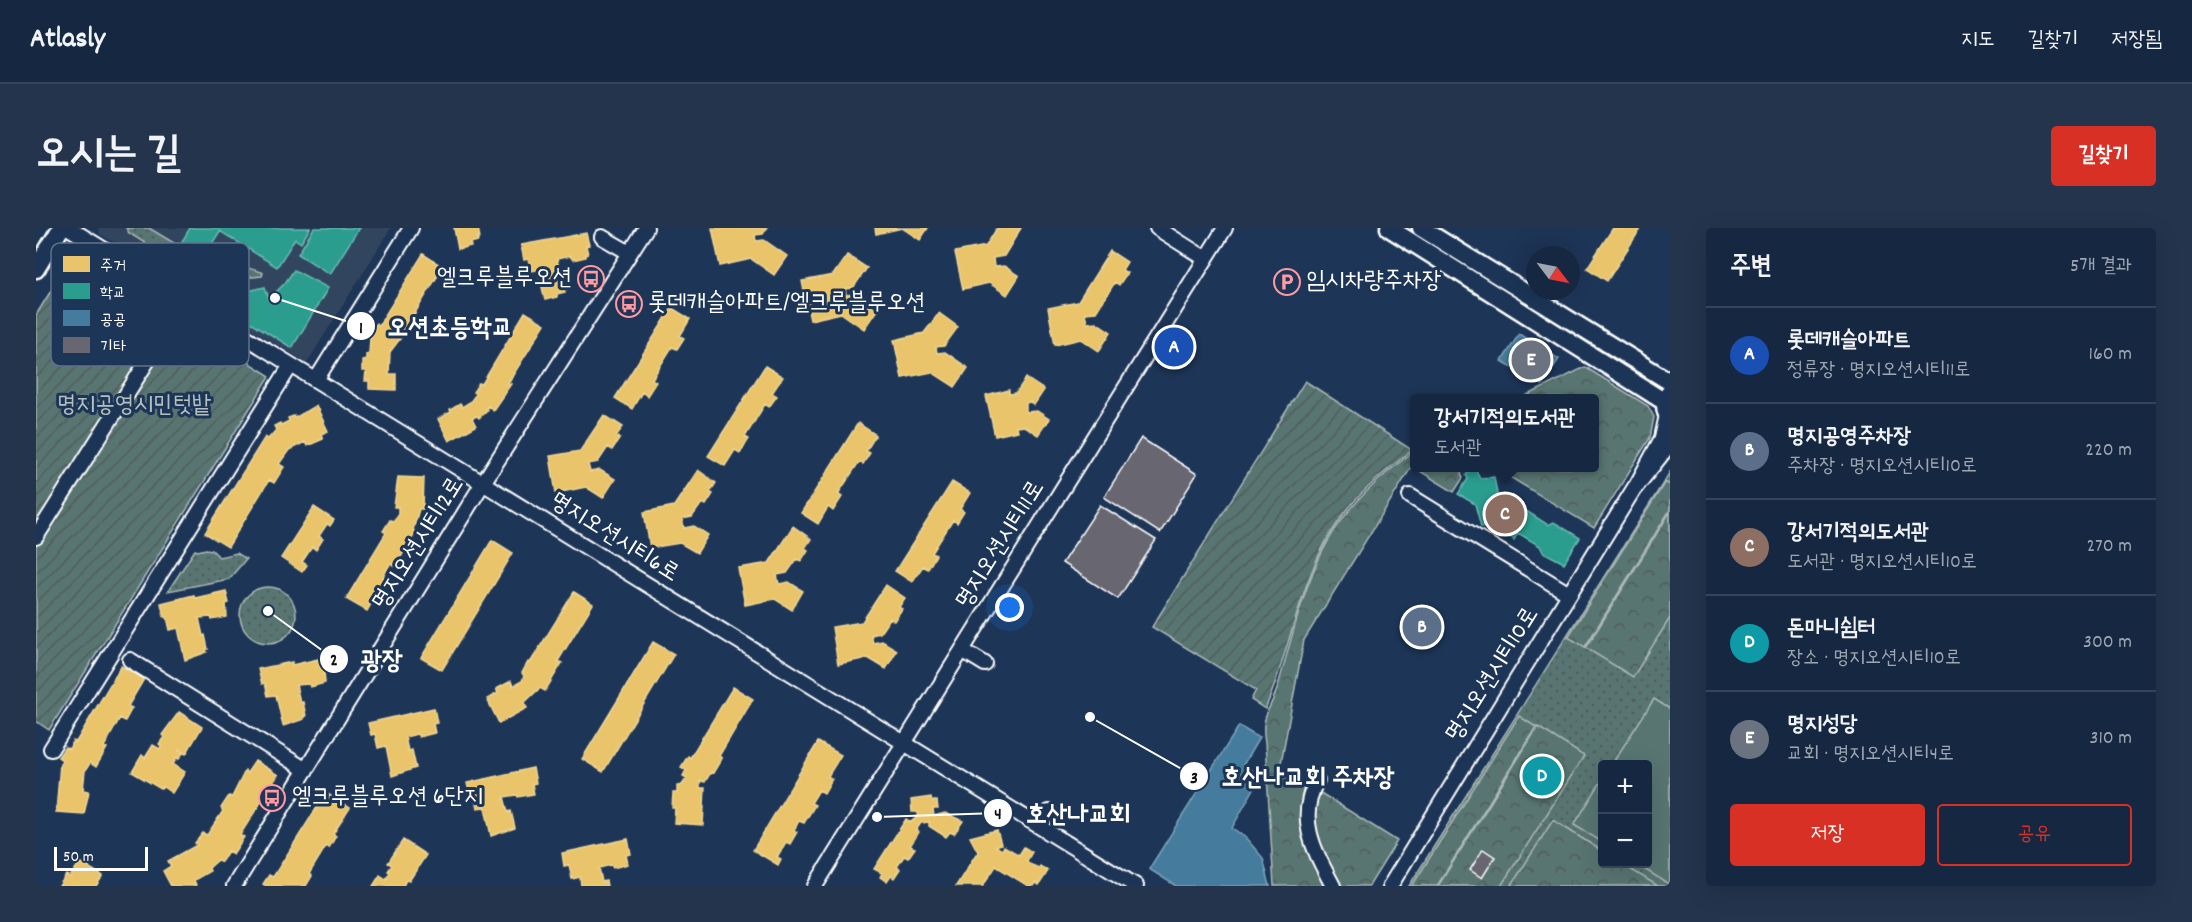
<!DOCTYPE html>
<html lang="ko">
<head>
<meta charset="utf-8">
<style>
	:root { --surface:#162841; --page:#23344c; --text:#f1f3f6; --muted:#9ea6b1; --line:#35445a; --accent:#d93025 }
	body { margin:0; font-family:Dekko,"Poor Story",sans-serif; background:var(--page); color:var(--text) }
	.controls { position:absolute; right:18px; bottom:18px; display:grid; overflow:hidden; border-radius:6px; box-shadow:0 6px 24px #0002 }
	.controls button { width:54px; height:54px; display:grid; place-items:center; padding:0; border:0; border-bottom:2px solid var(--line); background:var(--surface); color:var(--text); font:30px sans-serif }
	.compass { position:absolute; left:1490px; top:18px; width:54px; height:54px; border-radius:50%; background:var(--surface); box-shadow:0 6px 24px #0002; rotate:122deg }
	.scale { position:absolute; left:18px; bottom:15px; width:94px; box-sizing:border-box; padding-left:6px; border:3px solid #fff; border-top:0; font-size:16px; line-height:21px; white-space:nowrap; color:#fff; -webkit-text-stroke:4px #1d3557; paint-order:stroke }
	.you { position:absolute; left:974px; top:380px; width:21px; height:21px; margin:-15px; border:4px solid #fff; border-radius:50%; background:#1a73e8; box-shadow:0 0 0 9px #1a73e833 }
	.badge { display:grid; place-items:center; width:39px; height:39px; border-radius:50%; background:var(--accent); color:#fff; font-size:20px; font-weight:700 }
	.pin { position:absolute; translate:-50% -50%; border:3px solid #fff; box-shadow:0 2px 6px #0006 }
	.popup { position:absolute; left:1374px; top:166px; width:189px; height:78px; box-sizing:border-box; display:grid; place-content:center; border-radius:6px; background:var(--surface); filter:drop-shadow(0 2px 4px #0005); font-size:20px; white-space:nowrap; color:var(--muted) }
	.popup b { font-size:22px; color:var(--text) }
	.popup::after { content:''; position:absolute; left:50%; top:100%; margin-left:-12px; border:12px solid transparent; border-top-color:var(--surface) }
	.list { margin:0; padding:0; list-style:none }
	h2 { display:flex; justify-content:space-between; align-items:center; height:78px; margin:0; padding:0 24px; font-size:26px }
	h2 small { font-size:20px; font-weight:400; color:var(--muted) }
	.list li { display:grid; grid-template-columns:39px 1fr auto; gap:18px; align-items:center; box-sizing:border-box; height:96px; padding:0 24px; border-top:2px solid var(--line) }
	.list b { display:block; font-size:22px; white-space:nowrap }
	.list p { margin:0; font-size:20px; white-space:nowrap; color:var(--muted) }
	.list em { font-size:20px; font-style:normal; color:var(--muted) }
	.actions { display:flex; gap:12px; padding:18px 24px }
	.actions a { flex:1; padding:14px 0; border:2px solid var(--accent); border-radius:6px; text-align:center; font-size:21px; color:var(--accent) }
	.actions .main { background:var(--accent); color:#fff }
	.map { position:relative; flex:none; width:1634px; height:658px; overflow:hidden; border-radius:6px }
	header { display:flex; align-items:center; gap:36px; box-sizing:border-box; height:84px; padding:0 30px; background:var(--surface); border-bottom:2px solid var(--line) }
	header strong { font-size:28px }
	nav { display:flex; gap:33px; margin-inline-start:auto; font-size:21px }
	.intro { display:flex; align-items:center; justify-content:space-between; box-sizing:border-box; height:144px; padding:0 36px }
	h1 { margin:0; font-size:42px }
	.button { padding:15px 27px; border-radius:6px; background:var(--accent); color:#fff; font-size:21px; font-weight:700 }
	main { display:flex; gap:36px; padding:0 36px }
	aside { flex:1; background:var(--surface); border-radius:6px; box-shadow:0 6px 24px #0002 }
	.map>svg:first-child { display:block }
	.built { fill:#33445f }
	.grass { fill:url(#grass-dots); stroke:#acbab8; stroke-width:1.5; fill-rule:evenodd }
	.forest { fill:url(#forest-crowns); stroke:#acbab8; stroke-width:1.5 }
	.garden { fill:url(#garden-furrows); stroke:#acbab8; stroke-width:1.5 }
	.pitch { fill:#597471; stroke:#acbab8; stroke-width:1.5 }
	.homes { fill:#e9c46a; stroke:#f0d697; stroke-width:1.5 }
	.schools { fill:#2a9d8f; stroke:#6abab1; stroke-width:1.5 }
	.public { fill:#457b9d; stroke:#7da3ba; stroke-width:1.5 }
	.building { fill:#676671; stroke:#fff; stroke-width:1.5 }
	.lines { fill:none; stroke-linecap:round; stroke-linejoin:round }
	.minor-casing { stroke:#fff; stroke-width:18 }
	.major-casing { stroke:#fff; stroke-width:21 }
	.minor { stroke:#1d3557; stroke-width:14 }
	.major { stroke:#1d3557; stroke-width:16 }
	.labels { text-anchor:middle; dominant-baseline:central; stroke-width:6; stroke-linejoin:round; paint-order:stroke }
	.poi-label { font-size:24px; fill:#fff; stroke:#1d3557; text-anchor:start }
	.park-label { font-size:24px; fill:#b4c0bf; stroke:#1d3557 }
	.street-label { font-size:24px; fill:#fff; stroke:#1d3557 }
	.key { fill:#1d3557; stroke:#617289; stroke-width:1.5 }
	.key-label { font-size:16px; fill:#fff }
	.leader { fill:none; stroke:#fff; stroke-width:2 }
	.callout-dot { fill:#fff; stroke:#1d3557; stroke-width:2 }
	.mark-label { font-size:18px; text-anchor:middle; font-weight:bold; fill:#111 }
	.callout-label { font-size:26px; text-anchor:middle; font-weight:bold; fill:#fff; stroke:#1d3557; stroke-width:6; stroke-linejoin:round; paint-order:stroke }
</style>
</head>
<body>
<header>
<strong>Atlasly</strong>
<nav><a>지도</a><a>길찾기</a><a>저장됨</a></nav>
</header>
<div class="intro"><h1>오시는 길</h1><a class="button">길찾기</a></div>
<main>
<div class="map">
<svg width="1634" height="658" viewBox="0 0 1634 658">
	<defs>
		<pattern id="grass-dots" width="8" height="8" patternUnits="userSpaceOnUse" patternTransform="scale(1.5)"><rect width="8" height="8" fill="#597471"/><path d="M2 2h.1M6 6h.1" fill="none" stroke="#515c5b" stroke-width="1.8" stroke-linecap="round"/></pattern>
		<pattern id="forest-crowns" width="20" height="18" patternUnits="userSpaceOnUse" patternTransform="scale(1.5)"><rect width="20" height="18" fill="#597471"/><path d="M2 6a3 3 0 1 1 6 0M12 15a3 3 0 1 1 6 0" fill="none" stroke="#515c5b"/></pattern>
		<pattern id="garden-furrows" width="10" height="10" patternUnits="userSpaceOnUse" patternTransform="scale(1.5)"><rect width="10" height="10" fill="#597471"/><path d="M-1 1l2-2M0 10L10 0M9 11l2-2" fill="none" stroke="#515c5b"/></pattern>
	</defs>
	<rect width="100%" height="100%" fill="#1d3557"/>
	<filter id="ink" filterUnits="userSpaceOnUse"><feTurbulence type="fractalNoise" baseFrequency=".0167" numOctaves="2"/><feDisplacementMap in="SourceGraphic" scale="12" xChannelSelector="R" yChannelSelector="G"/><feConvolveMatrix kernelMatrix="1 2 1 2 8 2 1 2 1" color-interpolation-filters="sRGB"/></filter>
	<g filter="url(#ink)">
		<!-- built -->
		<path class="built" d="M63 0H355L271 135 64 6Z"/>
		<!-- grass -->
		<path class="grass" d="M90 0H113L138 15 133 24 154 37V40L151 42 93 5Z
			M101 26 159 59C167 58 172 53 178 47 193 33 209 38 227 45L226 48C198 52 190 46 172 72Z
			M1634 244V658H1373ZM1566 536H1612V636H1566Z
			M170 321 176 322 183 329 201 325 210 331 193 351 132 363 159 322 162 323Z
			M204 387a28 28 0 1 1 56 0a28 28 0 1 1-56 0Z"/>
		<!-- forest -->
		<path class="forest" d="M1549 139 1612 178 1618 189 1614 210 1558 300 1459 240H1559V170H1486Z
			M1379 222V240H1429L1425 246 1427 250 1418 264 1376 238 1268 412 1244 540 1269 556C1256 593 1272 624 1289 658H1238L1229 515C1224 486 1235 482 1242 458 1257 406 1271 340 1303 296 1324 266 1351 244 1379 222Z
			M1629 254 1634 257V282L1549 419 1532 409Z
			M1634 284V390L1597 449 1550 420Z
			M1483 488 1500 499 1401 658H1376Z
			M1502 499 1548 528 1465 658H1402Z
			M1283 564 1361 613 1333 658H1304C1290 633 1266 592 1283 564Z
			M1517 592 1566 623V636H1586L1622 658H1475Z"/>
		<!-- garden -->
		<path class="garden" d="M50 32 234 148 13 502 0 493V87L32 35Z
			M1269 153 1376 222C1349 244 1320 266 1301 296 1279 327 1267 366 1256 402 1247 429 1241 455 1229 481L1215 472 1220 462 1116 399Z"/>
		<!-- pitch -->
		<path class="pitch" d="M1618 471 1634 481V657L1600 636H1612V536H1576Z
			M1566 552V614L1538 597Z"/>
		<!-- homes -->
		<path class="homes" d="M418 0H442L444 10H441L442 13 434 15 435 18 422 21Z
			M676 0H731L727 6 719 7 720 13 728 12 751 28 738 47 715 31 684 38Z
			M839 0H892L884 12 866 0 840 6Z
			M961 0H985L968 28 957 30 958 39 968 38 983 48 971 67 953 55 927 61 919 24 950 18Z
			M1577 0H1605L1571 53 1551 40Z
			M550 5 553 17 550 18 552 26 550 27V29L537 32 534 28 521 31 525 50 528 49 531 61 528 62 529 64 521 66V69L509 72 502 42 494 43 492 31 488 32 485 17Z
			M1074 23 1091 34 1086 42 1091 45 1083 57 1079 54 1060 84 1049 85 1051 95 1060 94 1075 104 1063 123 1045 111 1019 117 1012 80 1042 74Z
			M387 26 407 39 371 98 373 99 354 124 353 146H360V162L333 161V153H329L330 143H326V132L330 131V126L333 125 334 110 332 108 340 95 343 97Z
			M811 27 831 40 817 60 809 61 810 67 818 66 841 82 828 101 805 85 774 92 766 53 797 47Z
			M636 80 654 91 644 108 648 110 641 121 636 119 616 151 620 154 611 168 606 164 596 181 579 170Z
			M489 84 509 96 472 155 475 156 457 182 452 178 450 181 451 182 443 190 441 188 436 190 440 198 413 213 402 191 415 184 414 182 424 176 426 179 434 174 440 166 437 164 443 155 446 156Z
			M903 85 922 99 908 118 900 119 901 125 909 124 932 140 919 159 896 144 866 150 858 112 888 105Z
			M729 138 747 149 736 165 741 168 733 179 729 176 709 209 713 211 704 225 699 222 689 238 672 228Z
			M990 150 1008 162 998 177 994 174 990 175V184L1001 183 1013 191 1002 207 988 198 980 199 981 203 959 208 950 168 973 162V166L980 165Z
			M280 177 292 203 285 206 287 211 271 218 269 214 253 222 243 236 248 239 238 255 233 252 192 319 169 305 229 209 232 211 240 202 238 198 244 195 245 197 253 193 252 190 258 188 259 190Z
			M568 187 587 199 580 208 584 210 576 222 572 219 562 234 552 236 554 244 564 242 579 251 567 270 550 259 520 265 514 228 544 223Z
			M822 195 840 207 830 223 834 225 827 236 823 234 802 266 806 269 797 283 792 279 782 296 765 285Z
			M662 242 680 255 674 264 677 266 670 277 666 275 656 289 646 291 648 300 658 298 672 307 661 325 644 315 614 320 608 284 638 278Z
			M362 249 388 250 387 281H383L377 302 380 304 359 339 354 336 347 349 351 351 346 359 342 357 332 374 335 376 331 383 310 371 350 305 347 303 354 292 357 293 362 287V279H358Z
			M916 254 934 265 924 281 928 284 921 295 917 292 896 325 900 327 892 341 887 338 876 354 859 343Z
			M278 279 298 292 294 298 291 296 283 308 287 311 280 322 276 319 266 334 271 337 266 344 245 330Z
			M757 298 775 311 769 320 772 322 765 333 761 331 751 345 741 347 743 356 753 354 767 363 756 382 739 371 709 377 702 340 733 335Z
			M456 312 477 325 406 442 385 430Z
			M850 357 869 370 863 379 866 381 858 393 854 390 844 405 835 407 837 415 846 413 861 422 850 441 832 430 802 436 796 399 826 394Z
			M190 363 193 375 190 376 191 389 176 392 175 389 163 390 167 408 169 407 172 421H170L171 424 149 432 142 400 134 402 131 389H128L125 375 158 367 159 370Z
			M538 364 557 376 522 433 526 435 509 463 504 460 488 475 491 480 463 495 451 471 462 465 460 461 475 453 477 458 486 453 488 448 486 445 492 434 494 435Z
			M617 414 638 426 567 544 546 531Z
			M287 430 290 442 288 443 289 455 274 459 273 456 260 457 264 474H267L270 488H268V491L247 498 240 467 232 468 229 455 226 456 222 441 256 434V437Z
			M85 438 108 451 92 478 96 480 89 493 84 490 68 519 71 520 60 539 54 535 49 543 47 562 53 563 48 586 20 584 24 536 26 532 22 529 29 519 33 521 37 513 40 514Z
			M697 459 717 471 683 528 686 530 677 545 675 544 669 554 664 553V560H669L667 597 638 595 639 580H636L637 565H641V558L646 557 651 550 647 548 650 542 645 539 652 528 654 530Z
			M398 480 401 495 397 496 399 505 383 509 381 506 369 509 372 523 376 522 380 540 356 548 350 518 342 520 339 506 335 507 332 495Z
			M143 484 166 499 150 526 142 522 147 525 143 531 141 530 137 536 149 544 136 565 127 559 125 561 96 544 106 527 109 530 117 517 124 521 125 518 123 516 128 509 126 507Z
			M782 514 805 527 792 548 796 551 788 565 783 562 775 575 779 577 768 595 763 593 758 602 761 604 754 616 750 614 741 629 745 631 742 637 717 622Z
			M219 533 242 547 204 607 208 609 197 626 192 623 185 634 182 632 173 640 174 643 158 652 160 657 158 658H135L127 643 135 638 132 633 161 617 159 615 167 605 171 607 187 583 185 580 193 568 196 569 209 543 211 545Z
			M497 540 500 555 496 556 498 566 482 569 481 567 468 569 472 584 475 583 479 600 455 608 449 579 441 580 438 566 434 567 431 555Z
			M290 565 314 580 297 606 300 608 293 620 290 618 273 646 276 648 270 658H230L227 656 233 647 237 649Z
			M895 569 896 573H901L902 581H897L898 588 909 585 927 593 918 606 914 604 910 609 893 598V594L885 595 880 602 883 604 874 618 879 620 872 630 868 628 861 639 864 641 858 650 855 648 851 654 844 649 846 645 838 641 870 591 875 594 883 587 881 584H876L875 572Z
			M961 602 965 616 960 618 966 622 968 618 983 627 988 619 996 624 991 633 993 636 1003 640 1004 638 1012 643 1003 657 999 655 997 658H992L960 638 947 658H920L940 626H943L934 609Z
			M592 611 595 626 590 627 592 636 577 640 575 637 563 640 566 654 570 653 571 658H545L544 649 536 651 533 637 528 638 526 625Z
			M367 612 390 627 373 653 370 652 367 658H337L344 647 350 651 354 644 352 643 356 637 352 635Z
			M44 634 67 648 60 658H23L30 647 34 649Z"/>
		<!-- schools -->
		<path class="schools" d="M154 0H274L265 15 259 11 241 39 184 3 167 30 145 15Z
			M278 0H323L294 46 262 26Z
			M258 42 292 60 256 120 196 82 208 64 229 59 233 71 249 55Z
			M1436 240H1439L1444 250 1458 249 1462 271 1477 268 1483 284 1489 282 1512 297 1518 294 1544 310 1528 335 1507 324 1504 318 1482 305 1478 312 1467 304 1471 296 1445 299 1439 276 1422 266 1432 251 1430 247Z"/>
		<!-- public -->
		<path class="public" d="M1483 106 1523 131 1506 157 1466 133Z
			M1203 498 1223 510 1207 537 1225 548 1196 600 1209 609 1227 630 1234 658H1140L1113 641Z"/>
		<!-- building -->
		<path class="building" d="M1105 210 1161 246 1124 305 1068 269Z
			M1064 277 1120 312 1082 371 1026 335Z
			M1509 542 1513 548 1510 554H1504L1500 549 1503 543Z
			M1447 621 1459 629 1446 650 1434 642Z"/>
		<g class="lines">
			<defs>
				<path id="minor" d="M33 0 1100 658
					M1121 0 1170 31
					M566 9 594 25
					M280 152 375 0
					M1631 187 1626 210 1599 260 1634 216
					M1374 268 1533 366
					M0 309 150 72
					M926 422 949 436
					M94 432 270 542
					M15 521 255 137
					M1281 552C1260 591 1278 622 1297 658
					M1004 598 1013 584
					M198 658 447 255 610 0
					M779 658 1189 0
					M1354 658 1599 259"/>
				<path id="major" d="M1353 0 1629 174
					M1385 0 1634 154
					M0 41 25 0
					M1634 164C1627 173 1628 183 1634 192"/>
			</defs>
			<!-- minor casing -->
			<use href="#minor" class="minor-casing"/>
			<!-- major casing -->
			<use href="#major" class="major-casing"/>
			<!-- minor -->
			<use href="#minor" class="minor"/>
			<!-- major -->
			<use href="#major" class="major"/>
		</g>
	</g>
	<!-- icons -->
	<defs>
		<symbol id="bus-ring" viewBox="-11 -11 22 22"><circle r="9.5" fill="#1d3557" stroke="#ff9aa2" stroke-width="1.5"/><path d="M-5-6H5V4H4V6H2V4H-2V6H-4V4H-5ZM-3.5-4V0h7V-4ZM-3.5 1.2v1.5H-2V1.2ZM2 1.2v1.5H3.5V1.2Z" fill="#ff9aa2"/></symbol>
		<symbol id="parking-ring" viewBox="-11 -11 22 22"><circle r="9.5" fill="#1d3557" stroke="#ff9aa2" stroke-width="1.5"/><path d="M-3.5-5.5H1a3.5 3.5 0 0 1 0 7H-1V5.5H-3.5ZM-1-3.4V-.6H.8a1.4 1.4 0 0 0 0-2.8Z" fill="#ff9aa2"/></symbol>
	</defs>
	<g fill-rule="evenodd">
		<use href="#bus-ring" x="540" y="36" width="30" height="30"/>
		<use href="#parking-ring" x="1236" y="39" width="30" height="30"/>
		<use href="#bus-ring" x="578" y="61" width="30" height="30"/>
		<use href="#bus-ring" x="221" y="555" width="30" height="30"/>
	</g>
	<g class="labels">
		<!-- poi labels -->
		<g class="poi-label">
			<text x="536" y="51" text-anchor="end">엘크루블루오션</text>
			<text x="1270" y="54">임시차량주차장</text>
			<text x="612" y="76">롯데캐슬아파트/엘크루블루오션</text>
			<text x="256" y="570">엘크루블루오션 6단지</text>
		</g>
		<!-- park labels -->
		<g class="park-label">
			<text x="98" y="178">명지공영시민텃밭</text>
		</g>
		<!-- street labels -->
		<g class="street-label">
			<text transform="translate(578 310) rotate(32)">명지오션시티6로</text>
			<text transform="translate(383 316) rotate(-58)">명지오션시티12로</text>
			<text transform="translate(965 317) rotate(-58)">명지오션시티11로</text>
			<text transform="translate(1457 447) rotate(-58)">명지오션시티10로</text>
		</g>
	</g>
	<!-- legend -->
	<rect x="15" y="15" width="198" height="123" rx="9" class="key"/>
	<rect x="27" y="28" width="27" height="16" fill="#e9c46a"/>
	<rect x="27" y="55" width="27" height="16" fill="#2a9d8f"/>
	<rect x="27" y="82" width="27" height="16" fill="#457b9d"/>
	<rect x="27" y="109" width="27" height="16" fill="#676671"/>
	<g class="key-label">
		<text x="64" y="42">주거</text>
		<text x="64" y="69">학교</text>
		<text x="64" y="96">공공</text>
		<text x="64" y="123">기타</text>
	</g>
	<!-- callouts -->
	<path class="leader" d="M239 70L325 98M232 383L298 431M1054 489L1158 548M841 589L962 585"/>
	<g class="callout-dot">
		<circle cx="239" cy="70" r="6"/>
		<circle cx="232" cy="383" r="6"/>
		<circle cx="1054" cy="489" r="6"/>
		<circle cx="841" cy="589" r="6"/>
		<circle cx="325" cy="98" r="15"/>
		<circle cx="298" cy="431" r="15"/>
		<circle cx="1158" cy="548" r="15"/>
		<circle cx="962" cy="585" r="15"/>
	</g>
	<g class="mark-label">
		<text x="325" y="105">1</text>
		<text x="298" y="437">2</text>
		<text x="1158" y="555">3</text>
		<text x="962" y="591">4</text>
	</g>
	<g class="callout-label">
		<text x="414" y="107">오션초등학교</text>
		<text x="346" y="440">광장</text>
		<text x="1272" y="557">호산나교회 주차장</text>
		<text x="1042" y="594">호산나교회</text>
	</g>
</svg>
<div class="controls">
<button>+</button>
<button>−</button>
</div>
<svg class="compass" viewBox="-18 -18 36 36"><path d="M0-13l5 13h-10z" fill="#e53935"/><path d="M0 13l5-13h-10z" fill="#9ea6b1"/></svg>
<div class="scale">50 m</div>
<div class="you"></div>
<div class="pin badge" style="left:1138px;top:119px;background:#1a4fb4">A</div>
<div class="pin badge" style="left:1386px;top:399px;background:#5c6f8a">B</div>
<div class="pin badge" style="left:1469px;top:286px;background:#8d6e63">C</div>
<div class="popup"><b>강서기적의도서관</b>도서관</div>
<div class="pin badge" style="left:1506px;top:548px;background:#0f9aa8">D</div>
<div class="pin badge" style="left:1495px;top:132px;background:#6b7280">E</div>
</div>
<aside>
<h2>주변<small>5개 결과</small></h2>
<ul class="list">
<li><span class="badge" style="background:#1a4fb4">A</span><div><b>롯데캐슬아파트</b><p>정류장 · 명지오션시티11로</p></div><em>160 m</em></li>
<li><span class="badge" style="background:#5c6f8a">B</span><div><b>명지공영주차장</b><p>주차장 · 명지오션시티10로</p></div><em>220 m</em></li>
<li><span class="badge" style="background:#8d6e63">C</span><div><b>강서기적의도서관</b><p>도서관 · 명지오션시티10로</p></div><em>270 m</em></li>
<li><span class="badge" style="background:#0f9aa8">D</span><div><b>돈마니쉼터</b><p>장소 · 명지오션시티10로</p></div><em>300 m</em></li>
<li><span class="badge" style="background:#6b7280">E</span><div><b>명지성당</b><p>교회 · 명지오션시티4로</p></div><em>310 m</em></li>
</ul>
<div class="actions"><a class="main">저장</a><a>공유</a></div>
</aside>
</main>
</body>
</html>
